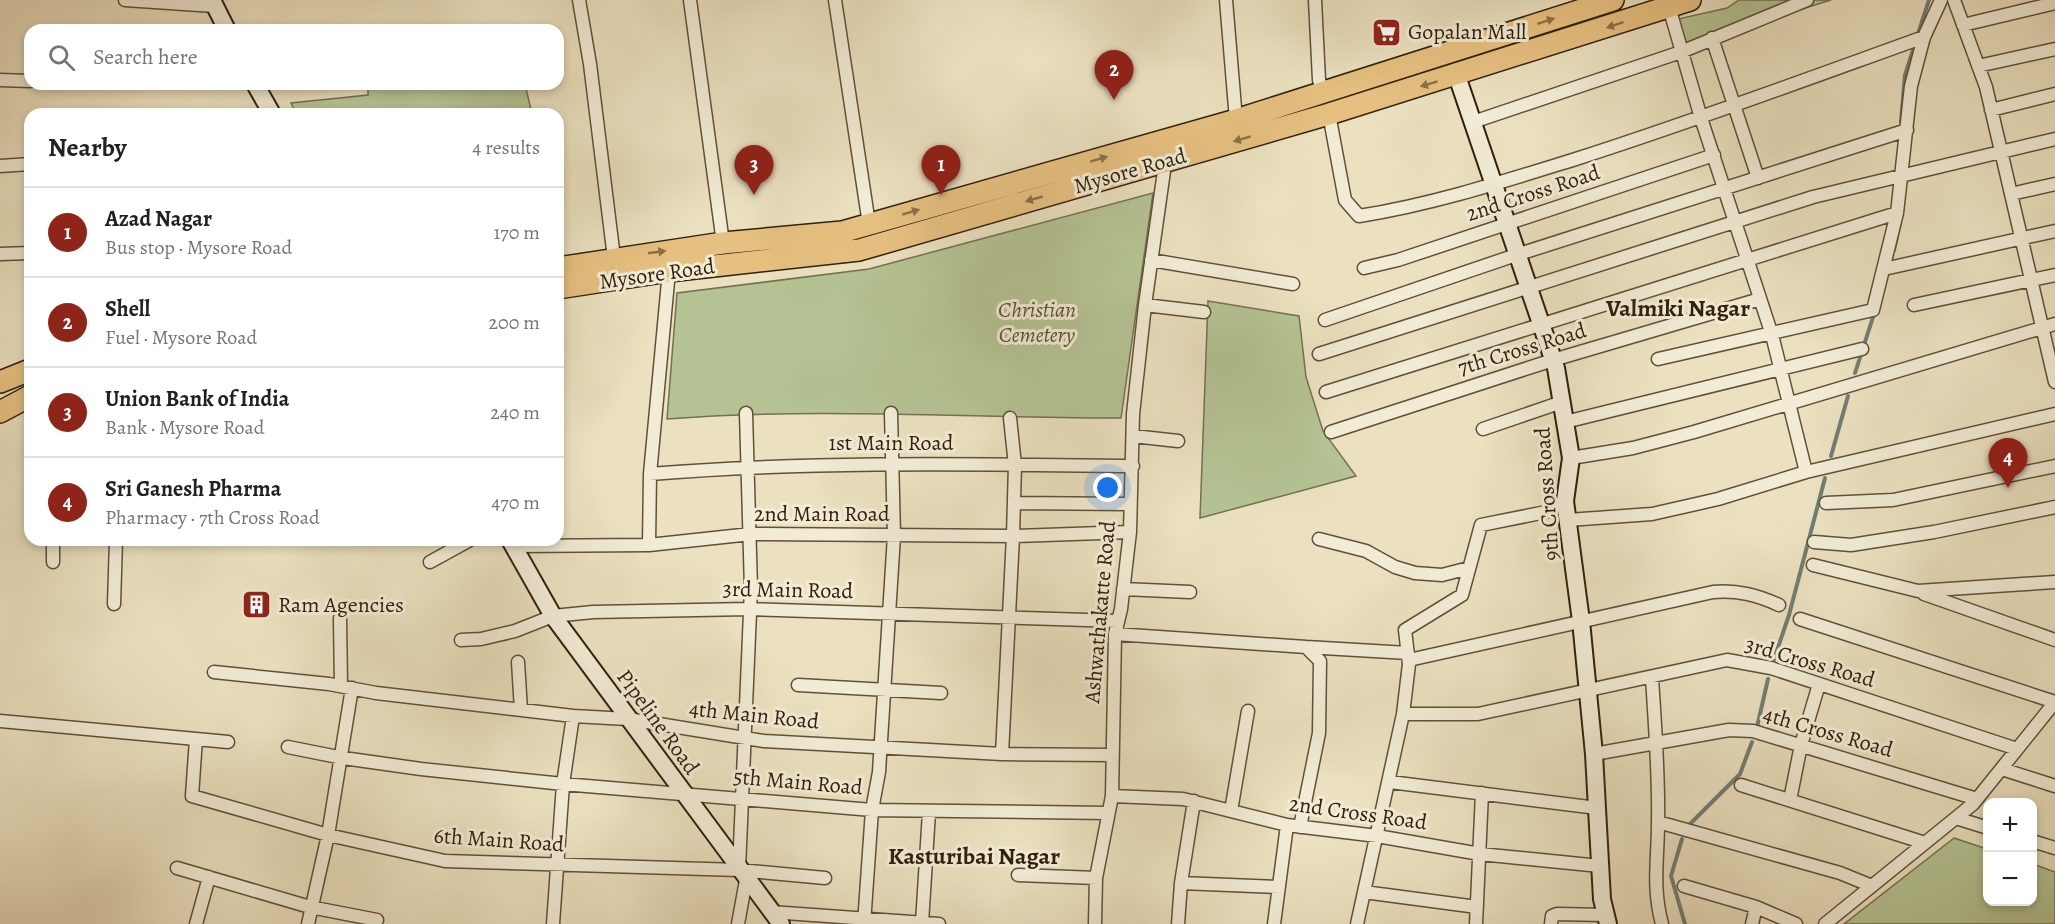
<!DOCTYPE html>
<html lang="en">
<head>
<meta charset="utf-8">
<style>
	:root { --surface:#fff; --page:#f6f6f6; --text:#202124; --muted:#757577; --line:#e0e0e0; --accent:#8f2418 }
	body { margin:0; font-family:Alegreya,serif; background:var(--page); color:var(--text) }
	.controls { position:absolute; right:18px; bottom:18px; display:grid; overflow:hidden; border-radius:12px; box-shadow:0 3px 9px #0003 }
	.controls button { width:54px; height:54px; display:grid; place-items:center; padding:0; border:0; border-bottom:2px solid var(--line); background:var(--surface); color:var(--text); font:30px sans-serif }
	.you { position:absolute; left:1108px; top:488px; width:21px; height:21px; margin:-15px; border:4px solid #fff; border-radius:50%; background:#1a73e8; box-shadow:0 0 0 9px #1a73e833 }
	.badge { display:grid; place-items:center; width:39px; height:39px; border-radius:50%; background:var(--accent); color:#fff; font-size:20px; font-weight:700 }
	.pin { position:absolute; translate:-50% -50px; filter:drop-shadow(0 2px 3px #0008) }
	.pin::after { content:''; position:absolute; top:32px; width:21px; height:18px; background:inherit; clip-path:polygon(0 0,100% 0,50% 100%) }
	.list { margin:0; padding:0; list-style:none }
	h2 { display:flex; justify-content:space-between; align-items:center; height:78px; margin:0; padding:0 24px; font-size:26px }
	h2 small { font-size:20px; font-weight:400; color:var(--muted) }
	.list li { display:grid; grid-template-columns:39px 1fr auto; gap:18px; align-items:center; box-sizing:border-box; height:90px; padding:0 24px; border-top:2px solid var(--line) }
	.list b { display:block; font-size:22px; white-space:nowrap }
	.list p { margin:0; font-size:20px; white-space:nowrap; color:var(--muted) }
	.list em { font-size:20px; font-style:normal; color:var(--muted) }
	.icon { flex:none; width:33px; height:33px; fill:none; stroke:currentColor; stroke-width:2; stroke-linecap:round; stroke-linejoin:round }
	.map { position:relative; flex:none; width:2055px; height:924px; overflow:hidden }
	.search { position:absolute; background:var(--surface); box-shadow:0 3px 9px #0003; left:24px; top:24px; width:540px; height:66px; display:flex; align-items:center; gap:15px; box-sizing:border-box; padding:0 21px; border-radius:18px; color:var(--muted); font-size:22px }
	.panel { position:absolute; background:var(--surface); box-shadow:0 3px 9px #0003; left:24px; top:108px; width:540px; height:438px; border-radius:18px }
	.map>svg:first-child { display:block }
	.green { fill:#b5c394; stroke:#737250; stroke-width:1.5 }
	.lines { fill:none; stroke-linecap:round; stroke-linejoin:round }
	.stream { stroke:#717e74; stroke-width:4 }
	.street-casing { stroke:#605039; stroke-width:15 }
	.secondary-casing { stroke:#31200c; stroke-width:20 }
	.highway-casing { stroke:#31200c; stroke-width:24 }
	.street { stroke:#f2ecd6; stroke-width:12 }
	.secondary { stroke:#f2ecd6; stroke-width:16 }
	.highway { stroke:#e6c080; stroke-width:21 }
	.oneway { fill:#8c7046 }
	.labels { text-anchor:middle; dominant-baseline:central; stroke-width:6; stroke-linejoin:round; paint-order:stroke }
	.poi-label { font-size:22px; fill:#31200c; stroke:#f2ecd6; text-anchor:start }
	.street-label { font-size:22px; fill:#31200c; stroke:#f2ecd6 }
	.park-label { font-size:22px; font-style:italic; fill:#595135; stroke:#f2ecd6 }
	.neighbourhood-label { font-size:24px; font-weight:bold; fill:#31200c; stroke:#f2ecd6 }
</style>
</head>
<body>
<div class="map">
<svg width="2055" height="924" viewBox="0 0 2055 924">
	<rect width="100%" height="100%" fill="#ebe1c0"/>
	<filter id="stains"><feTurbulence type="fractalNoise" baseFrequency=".00333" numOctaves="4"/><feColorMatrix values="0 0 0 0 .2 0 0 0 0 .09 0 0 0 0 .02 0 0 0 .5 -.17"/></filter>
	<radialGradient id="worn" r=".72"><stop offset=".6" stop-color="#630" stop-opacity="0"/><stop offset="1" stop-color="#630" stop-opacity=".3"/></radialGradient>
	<!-- green -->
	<path class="green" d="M1739 0H1831L1684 45 1678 19 1727 8Z
		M368 84H525L532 114H296L291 103 368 95Z
		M1153 193 1121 418C969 418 819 407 667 419L677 293 869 269Z
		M1208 301 1299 316 1306 377 1323 431 1356 476 1200 518Z
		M1954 838 1987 849 1988 902H2032L2033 864 2055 872V924H1844Z"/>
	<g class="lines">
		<!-- stream -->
		<path class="stream" d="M1917 37 1929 0
			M1901 122 1905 75 1915 44
			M1894 250 1900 223
			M1855 373 1874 314
			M1831 456 1848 396
			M1772 665 1789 615 1825 478
			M1757 727 1768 679
			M1687 827 1740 774 1752 742
			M1682 839 1671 876 1685 924"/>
		<defs>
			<path id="street" d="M125 0 214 6
				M579 0 590 64 614 258
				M690 0 723 243
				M835 0 869 224
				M1226 0 1236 120
				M1315 0 1319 80 1323 92
				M1954 0 1986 87 2055 382
				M1669 7 1701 118 1772 335 1806 472
				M1963 25 2055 3
				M1712 38 1758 178
				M1978 66 2055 49
				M0 80 30 81
				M1991 110 2055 94
				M1329 114 1345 200 1359 216C1435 204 1508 180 1582 157 1697 120 1810 78 1924 37
				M1473 122 1681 52 1807 0
				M0 166 30 164
				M2011 194 2055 184
				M0 254 30 253
				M1151 260 1293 284
				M1364 268 1398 260 1714 155
				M1884 269 2055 231
				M1145 305 1204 312
				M1914 305 2055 275
				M1325 320 1516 255 1907 130
				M1319 354 1813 197 2055 139
				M1658 359 1873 310 1897 213 1911 86 1924 37 1941 0
				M1326 392 1897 213
				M1565 422 1862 349
				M1483 429 1562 402
				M1331 432 1553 360 1760 299
				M1133 436 1178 441
				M1571 458 1633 448 1694 432 2055 324
				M650 474C811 461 971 464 1133 466
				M1014 503 1129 504
				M1826 503 1893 500 2055 466
				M1568 520 1652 514 1718 499 1806 472 2055 414
				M1319 539 1366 551 1395 567 1415 573 1442 575 1469 568
				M1814 542 1851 545 1934 532 2055 507
				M649 545 650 474 669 271
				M514 546 649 545 751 534 1013 536 1130 532
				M53 562V540
				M430 562 470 540
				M1813 565 1918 591 2055 582
				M1123 589 1190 592
				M1924 594 2055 640
				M114 604 116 540
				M340 618 341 686
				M1800 619 2055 702
				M1115 634 1306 647 1320 661 1319 733 1300 827
				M461 640 481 639 515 631 553 616 593 612 748 609 1118 621
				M1306 647 1408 653
				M1409 660 1713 592C1738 590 1757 595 1779 605
				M518 662 521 710
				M214 672 329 684 376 693 573 716 628 719 764 741 1002 754 1112 755
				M1652 678C1655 726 1659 774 1658 822 1658 860 1652 886 1662 924
				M798 685 941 693
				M1403 714H1478L1727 660 1771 668 2017 749
				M0 721 196 739 192 796 328 835 445 861 739 870 825 878
				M196 739 228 742
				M288 747 343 758 421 769 563 784 872 810 1108 813
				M1002 754 1013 536 1015 465 1010 418
				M1594 754 1729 730 1753 731 1977 799
				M2002 769 2055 786
				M1390 782 1597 808
				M1741 785 1925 843
				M1112 796 1183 799 1287 825 1377 836 1480 854 1600 866
				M1790 800 1801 745 1819 684
				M1231 811 1248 711
				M1956 818 1988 828
				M1658 822 1840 873 1872 886
				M2032 841 2055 848
				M177 868 310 907 377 920
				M739 869 751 589 746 413
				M1018 875 1096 878
				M1181 883 1279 887
				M1684 886 1756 907 1796 924
				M1364 892 1477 907
				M771 912 939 924
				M922 923 929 812
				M196 924 209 877
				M308 924 328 835 352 688
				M553 924 563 784 573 716
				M738 924 746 880
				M864 924 872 810 879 772 894 536 891 413
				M1095 924 1096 878 1112 796 1115 634 1121 609 1130 532 1133 414 1145 305 1166 157
				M1178 924 1181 883 1194 801
				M1274 924 1287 825
				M1357 924 1403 714 1409 664 1405 630 1462 595 1481 525 1546 512 1565 501
				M1476 924 1482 793
				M1551 924 1552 916 1557 914 1606 915
				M1752 924 1756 907
				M1825 924 1973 804 2055 702"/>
			<path id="secondary" d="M212 0 227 30
				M1457 76 1556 368 1571 458 1565 501 1581 621 1594 754 1602 899 1608 924
				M255 84 272 114
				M510 540 553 616 781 924"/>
			<path id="highway" d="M558 268 723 243 842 232 1236 120 1613 0
				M558 288 669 271 859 250 1329 114 1690 0
				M0 382 30 370
				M0 412 30 396"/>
		</defs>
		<!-- street casing -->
		<use href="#street" class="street-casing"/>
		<!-- secondary casing -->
		<use href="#secondary" class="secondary-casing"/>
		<!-- highway casing -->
		<use href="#highway" class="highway-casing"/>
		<!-- street -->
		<use href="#street" class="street"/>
		<!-- secondary -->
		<use href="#secondary" class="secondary"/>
		<!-- highway -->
		<use href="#highway" class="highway"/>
	</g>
	<!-- one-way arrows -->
	<defs><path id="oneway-solid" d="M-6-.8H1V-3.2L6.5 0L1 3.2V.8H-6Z" transform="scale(1.5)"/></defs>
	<g class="oneway">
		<use href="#oneway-solid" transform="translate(1546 21) rotate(-18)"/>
		<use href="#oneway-solid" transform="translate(1615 25) rotate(162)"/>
		<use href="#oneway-solid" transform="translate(1429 84) rotate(163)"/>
		<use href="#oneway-solid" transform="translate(1242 139) rotate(164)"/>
		<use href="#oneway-solid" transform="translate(1099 159) rotate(-16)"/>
		<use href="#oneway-solid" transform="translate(1034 199) rotate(164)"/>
		<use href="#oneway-solid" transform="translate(911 212) rotate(-16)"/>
		<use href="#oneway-solid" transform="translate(657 252) rotate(-8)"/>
	</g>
	<!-- icons -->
	<defs>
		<symbol id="supermarket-square" viewBox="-11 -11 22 22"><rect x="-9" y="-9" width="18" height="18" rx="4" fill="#8f2418" stroke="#f2ecd6"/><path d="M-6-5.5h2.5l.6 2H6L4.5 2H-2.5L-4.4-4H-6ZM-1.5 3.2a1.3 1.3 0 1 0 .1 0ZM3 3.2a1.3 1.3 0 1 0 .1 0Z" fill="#fff"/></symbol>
		<symbol id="building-square" viewBox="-11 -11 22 22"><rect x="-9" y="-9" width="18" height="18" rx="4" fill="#8f2418" stroke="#f2ecd6"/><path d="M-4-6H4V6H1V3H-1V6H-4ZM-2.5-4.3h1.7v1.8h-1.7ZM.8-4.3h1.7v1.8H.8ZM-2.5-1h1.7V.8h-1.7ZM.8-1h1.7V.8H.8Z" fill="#fff"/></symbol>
	</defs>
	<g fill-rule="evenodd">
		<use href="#supermarket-square" x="1370" y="16" width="33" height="33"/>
		<use href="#building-square" x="240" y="588" width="33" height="33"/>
	</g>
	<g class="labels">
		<!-- poi labels -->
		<g class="poi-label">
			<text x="1408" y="32">Gopalan Mall</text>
			<text x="278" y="605">Ram Agencies</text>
		</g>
		<!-- street labels -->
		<g class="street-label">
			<text transform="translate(1130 171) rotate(-16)">Mysore Road</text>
			<text transform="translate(1533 193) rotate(-18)">2nd Cross Road</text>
			<text transform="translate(657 274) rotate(-8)">Mysore Road</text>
			<text transform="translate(1522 349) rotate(-17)">7th Cross Road</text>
			<text x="891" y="443">1st Main Road</text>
			<text transform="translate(1547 494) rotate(-94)">9th Cross Road</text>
			<text x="822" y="514">2nd Main Road</text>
			<text transform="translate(788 590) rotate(1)">3rd Main Road</text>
			<text transform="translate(1100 612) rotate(-85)">Ashwathakatte Road</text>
			<text transform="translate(1810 662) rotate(16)">3rd Cross Road</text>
			<text transform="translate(754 715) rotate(6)">4th Main Road</text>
			<text transform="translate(658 722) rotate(54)">Pipeline Road</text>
			<text transform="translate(1828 732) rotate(16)">4th Cross Road</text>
			<text transform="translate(798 782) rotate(5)">5th Main Road</text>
			<text transform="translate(1358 813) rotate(8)">2nd Cross Road</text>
			<text transform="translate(499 840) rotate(4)">6th Main Road</text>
		</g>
		<!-- park labels -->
		<g class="park-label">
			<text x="1037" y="310">Christian<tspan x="1037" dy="25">Cemetery</tspan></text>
		</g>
		<!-- neighbourhood labels -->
		<g class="neighbourhood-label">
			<text x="1678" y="308">Valmiki Nagar</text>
			<text x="974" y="856">Kasturibai Nagar</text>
		</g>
	</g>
	<rect width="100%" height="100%" filter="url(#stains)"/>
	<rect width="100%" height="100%" fill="url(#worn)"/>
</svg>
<div class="controls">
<button>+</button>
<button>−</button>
</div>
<div class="you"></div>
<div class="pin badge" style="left:941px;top:195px">1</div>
<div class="pin badge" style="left:1114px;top:100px">2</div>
<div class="pin badge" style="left:754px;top:195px">3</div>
<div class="pin badge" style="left:2008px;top:488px">4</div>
<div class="search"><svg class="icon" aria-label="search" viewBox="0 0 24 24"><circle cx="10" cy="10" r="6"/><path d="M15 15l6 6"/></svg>Search here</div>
<section class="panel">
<h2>Nearby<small>4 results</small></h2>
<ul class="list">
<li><span class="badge">1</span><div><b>Azad Nagar</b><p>Bus stop · Mysore Road</p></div><em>170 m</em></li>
<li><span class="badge">2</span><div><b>Shell</b><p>Fuel · Mysore Road</p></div><em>200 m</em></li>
<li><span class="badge">3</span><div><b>Union Bank of India</b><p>Bank · Mysore Road</p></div><em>240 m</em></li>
<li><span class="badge">4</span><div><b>Sri Ganesh Pharma</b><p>Pharmacy · 7th Cross Road</p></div><em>470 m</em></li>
</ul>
</section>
</div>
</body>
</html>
